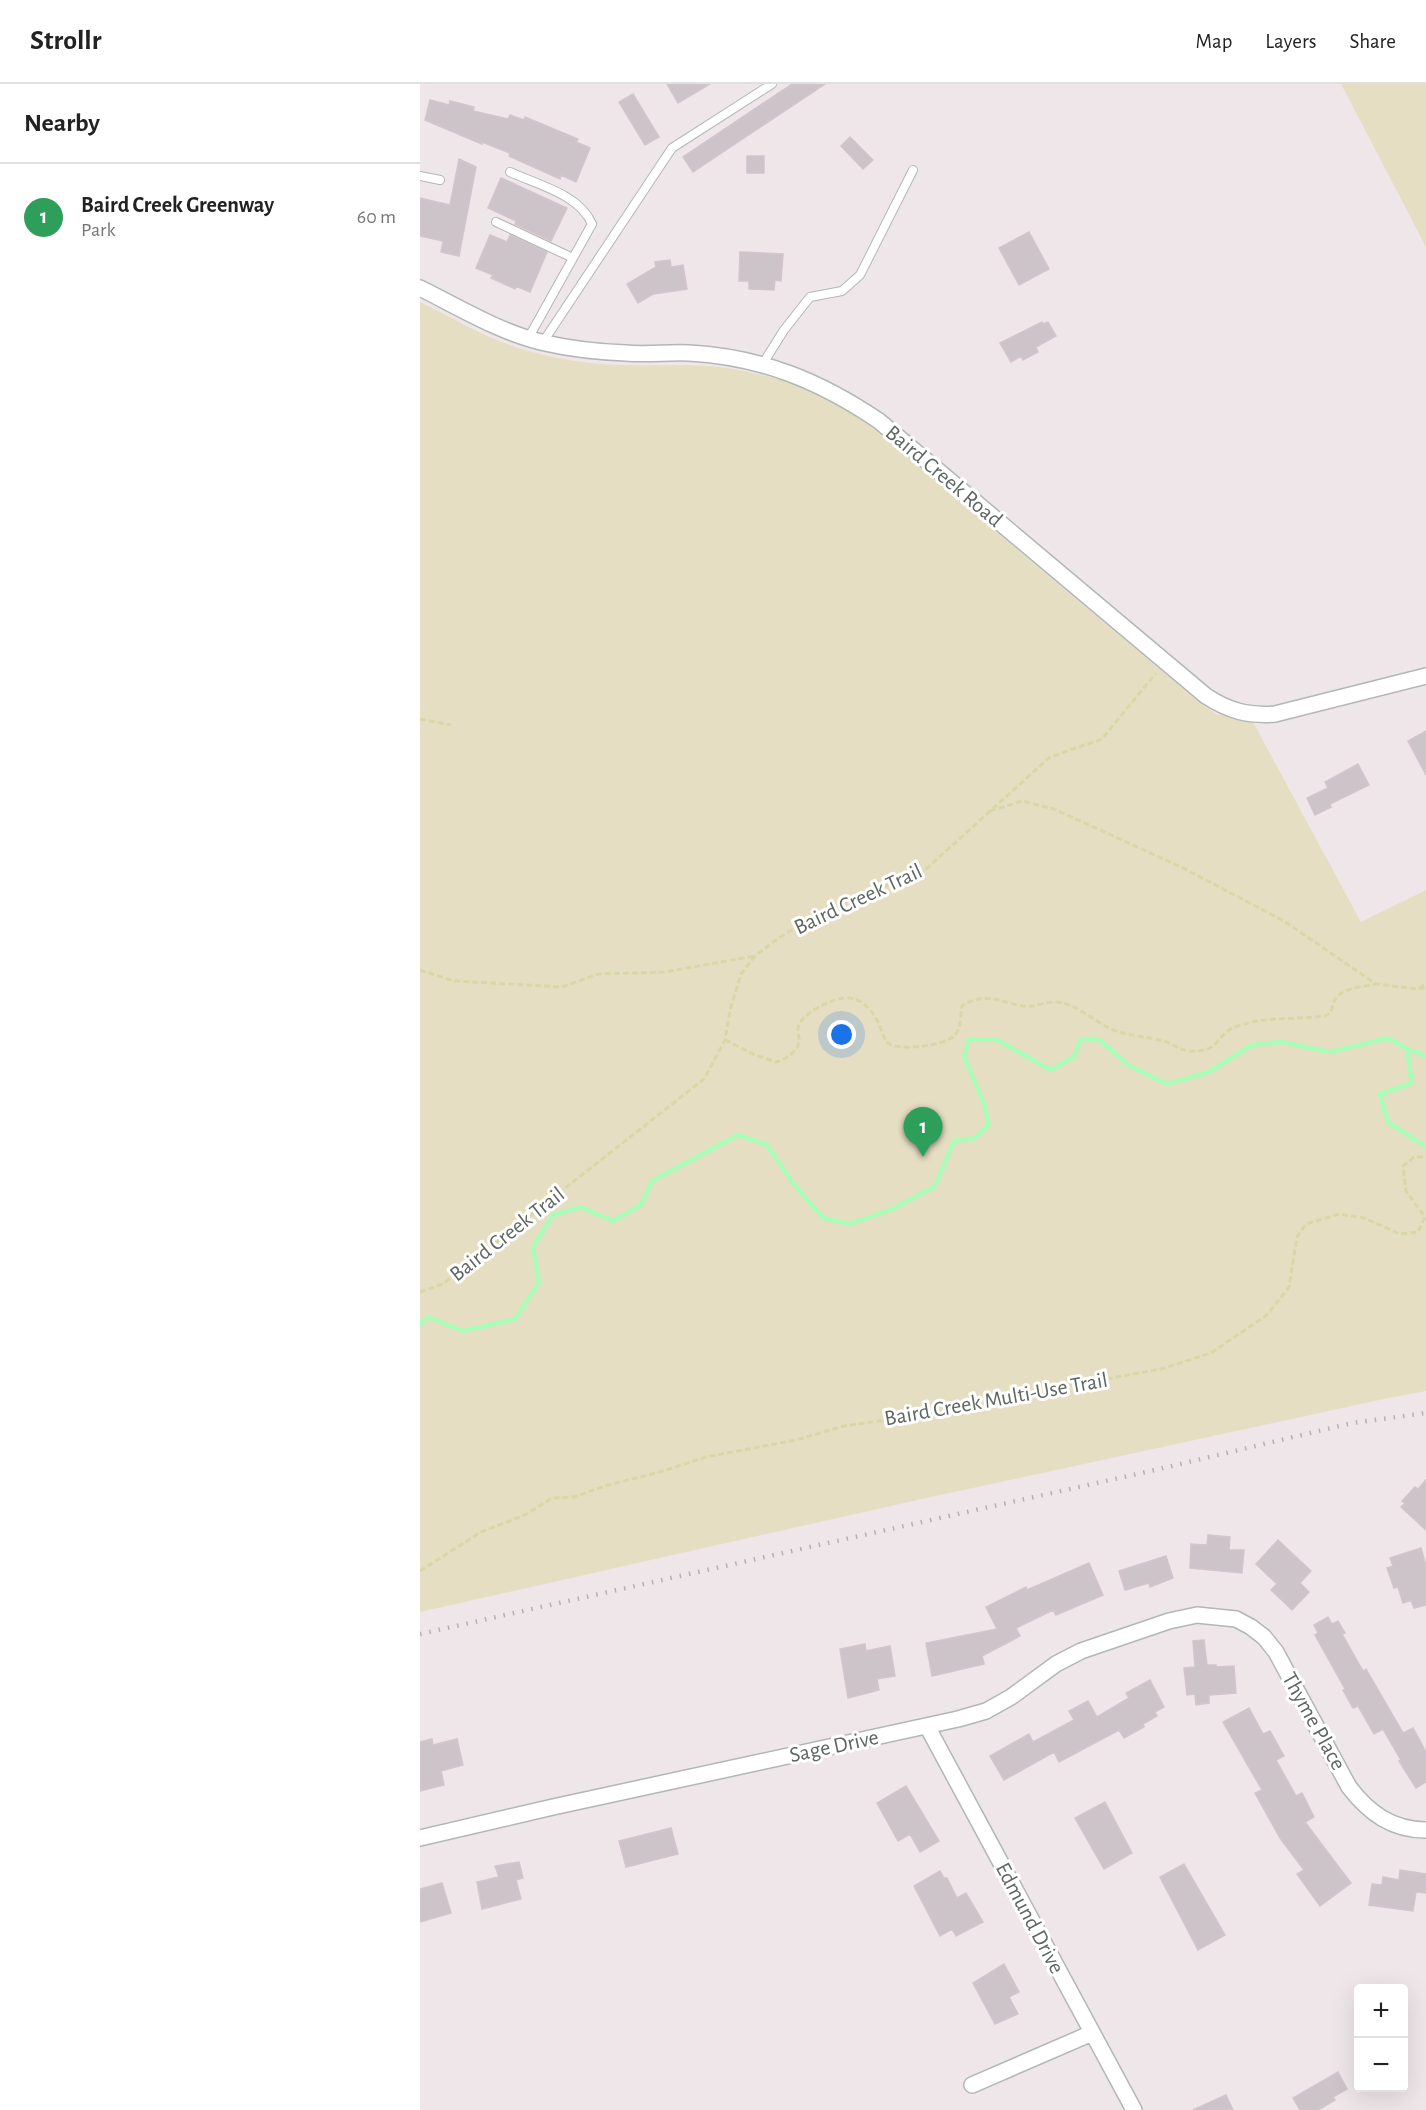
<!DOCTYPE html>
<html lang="en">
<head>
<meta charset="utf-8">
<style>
	:root { --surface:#fff; --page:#f2f2f2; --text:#222; --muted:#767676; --line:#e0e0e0; --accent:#c935e6 }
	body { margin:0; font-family:"Alegreya Sans",sans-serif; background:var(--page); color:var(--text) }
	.controls { position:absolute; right:18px; bottom:18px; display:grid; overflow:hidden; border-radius:6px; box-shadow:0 6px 24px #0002 }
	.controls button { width:54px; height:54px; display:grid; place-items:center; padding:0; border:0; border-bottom:2px solid var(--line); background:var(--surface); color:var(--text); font:30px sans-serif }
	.you { position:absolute; left:422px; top:951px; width:21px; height:21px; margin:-15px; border:4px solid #fff; border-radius:50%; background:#1a73e8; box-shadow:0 0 0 9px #1a73e833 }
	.badge { display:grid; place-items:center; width:39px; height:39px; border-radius:50%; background:var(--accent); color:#fff; font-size:20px; font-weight:700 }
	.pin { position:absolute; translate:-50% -50px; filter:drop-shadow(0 2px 3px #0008) }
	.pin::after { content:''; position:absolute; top:32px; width:21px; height:18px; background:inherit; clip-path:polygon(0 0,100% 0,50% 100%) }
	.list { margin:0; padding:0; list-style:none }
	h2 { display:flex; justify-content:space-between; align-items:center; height:78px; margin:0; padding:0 24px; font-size:26px }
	h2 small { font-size:20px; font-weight:400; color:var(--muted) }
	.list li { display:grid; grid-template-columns:39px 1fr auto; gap:18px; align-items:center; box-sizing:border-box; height:108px; padding:0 24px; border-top:2px solid var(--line) }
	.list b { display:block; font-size:22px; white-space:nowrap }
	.list p { margin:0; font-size:20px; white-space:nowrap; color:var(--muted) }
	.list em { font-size:20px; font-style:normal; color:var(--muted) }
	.map { position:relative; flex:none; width:1006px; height:2026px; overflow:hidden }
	header { display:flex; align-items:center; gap:36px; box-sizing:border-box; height:84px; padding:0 30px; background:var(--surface); border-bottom:2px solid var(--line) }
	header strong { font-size:28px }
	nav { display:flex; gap:33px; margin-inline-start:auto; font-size:21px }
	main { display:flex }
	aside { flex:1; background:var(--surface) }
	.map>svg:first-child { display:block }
	.green { fill:#e6dec3 }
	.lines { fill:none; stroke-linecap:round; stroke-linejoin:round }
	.stream { stroke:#a8fdb8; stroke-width:4.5 }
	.building { fill:#cdc4c9; stroke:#d4c4cd; stroke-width:1.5 }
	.service-casing { stroke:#b1b8b4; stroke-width:10 }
	.minor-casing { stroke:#b1b8b4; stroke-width:18 }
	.path { stroke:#d7d8a6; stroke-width:3; stroke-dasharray:6 3; stroke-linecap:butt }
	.service { stroke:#fff; stroke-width:8 }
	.minor { stroke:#fff; stroke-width:15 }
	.rail { stroke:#b0b2b0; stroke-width:4.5; stroke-dasharray:1.5 8; stroke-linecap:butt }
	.labels { text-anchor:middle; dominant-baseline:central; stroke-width:6; stroke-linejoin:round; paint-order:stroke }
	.street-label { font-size:22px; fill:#5d6660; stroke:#fff }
</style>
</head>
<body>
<header>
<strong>Strollr</strong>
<nav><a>Map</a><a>Layers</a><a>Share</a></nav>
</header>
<main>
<aside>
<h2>Nearby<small></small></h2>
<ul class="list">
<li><span class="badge" style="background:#2e9e5b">1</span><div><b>Baird Creek Greenway</b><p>Park</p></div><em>60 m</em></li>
</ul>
</aside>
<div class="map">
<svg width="1006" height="2026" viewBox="0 0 1006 2026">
	<rect width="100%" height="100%" fill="#efe6ea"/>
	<!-- green -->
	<path class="green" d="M921 0H1006V163Z
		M0 218C22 228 43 241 65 251 97 266 136 275 171 279 214 284 256 279 299 283 325 286 372 297 396 308 415 317 433 331 450 342L775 615 796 630 833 638 941 838 1006 806V1307L964 1315 502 1415 0 1528Z"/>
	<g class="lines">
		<!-- stream -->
		<path class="stream" d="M987 965 1006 972
			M0 1240 8 1233 43 1247 95 1235 119 1199 113 1163 133 1131 160 1123 193 1137 221 1121 232 1097 318 1051 347 1061 373 1099 403 1134 430 1140 473 1125 515 1102 534 1057 555 1054 569 1041 564 1020 544 972 549 955 577 956 631 986 654 973 661 955H679L708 981 747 1000 789 988 832 961 862 958 910 968 968 954 987 965 992 999 960 1010 968 1038 1006 1063"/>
	</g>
	<!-- building -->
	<path class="building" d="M247 0H290L258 19Z
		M372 0H405L273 88 263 73Z
		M213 10 239 53 225 61 199 18Z
		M10 16 29 21 30 17 54 23 53 27 88 35 90 31 104 36 105 33 158 55 156 58 170 64 156 98 141 91 140 95 89 72 90 69 62 58V60L5 36Z
		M430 53 453 76 443 85 421 62Z
		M327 72H344V89H327Z
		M39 75 56 83 39 172 21 168 23 157 0 152V114L30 121Z
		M81 94 147 124 131 157 95 140 96 137 68 124Z
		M609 148 629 185 599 201 579 164Z
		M70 151 87 158 90 151 127 168 110 208 96 202 95 205 71 194 73 191 56 184Z
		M320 168 363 170 361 197 355 196 354 206 329 205V197H319Z
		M250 176 251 183 263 181 267 205 233 210 218 219 207 200 236 183 235 178Z
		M622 238 623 240 628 238 636 252 616 263 618 268 603 276 601 272 591 278 580 259Z
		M1006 647V691L988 657Z
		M938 680 949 701 910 720 911 723 895 731 887 714 908 704 905 698Z
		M1006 1396V1446L981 1423 985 1419 982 1417 995 1403 998 1405Z
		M788 1451 810 1453 809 1466H824L822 1489 770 1484 771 1460 787 1461Z
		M858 1456 891 1487 880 1499 889 1508 872 1526 851 1506 857 1500 836 1480Z
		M1001 1464 1006 1482V1521L994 1524 991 1516 983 1519 978 1503 974 1504 967 1484 973 1482 970 1474Z
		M746 1472 753 1494 730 1503 729 1499 705 1506 699 1487Z
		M669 1479 683 1511 636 1531 633 1526 596 1544 600 1552 562 1572 564 1580 512 1592 506 1559 577 1545 566 1523 606 1503 607 1506Z
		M908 1533 912 1540 918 1537 925 1549 922 1550 943 1587 946 1585 983 1649 993 1644 1006 1668V1698L996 1704 979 1677 981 1676 963 1645 954 1650 938 1622 933 1624 923 1606 925 1605 895 1551 898 1549 894 1541Z
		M784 1556 787 1581H796V1583L814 1582 816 1609 789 1611V1619L776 1621 775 1610 767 1611 764 1584 775 1583 773 1557Z
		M445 1560 446 1567 470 1562 475 1592 457 1595 459 1606 428 1614 420 1565Z
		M730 1596 744 1623 735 1628 737 1632 723 1640 724 1643 704 1654 699 1646 639 1678 634 1668 584 1696 570 1672 609 1650 613 1658 654 1636 649 1627 668 1617 677 1633 709 1614 706 1609Z
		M829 1624 843 1650 850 1647 864 1672 856 1676 876 1712 882 1709 894 1733 885 1738 931 1799 900 1822 877 1790 884 1786 860 1754 835 1709 842 1706 803 1638Z
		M12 1655 13 1661 37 1655 43 1681 21 1687 24 1701 0 1707V1658Z
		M486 1702 519 1757 500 1768 490 1750 478 1757 457 1719Z
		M685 1718 712 1769 684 1785 655 1734Z
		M251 1744 258 1770 206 1783 199 1757Z
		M99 1778 103 1794 96 1796 101 1815 62 1825 57 1798 79 1793 75 1782Z
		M764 1780 805 1851 778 1866 740 1793Z
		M980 1786 1006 1790V1809L996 1808 993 1827 949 1821 952 1800 962 1801 963 1793 979 1796Z
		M520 1787 524 1794H527L537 1814 546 1809 563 1838 536 1852 532 1845 520 1852 494 1802Z
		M22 1799 31 1829 0 1838V1805Z
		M584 1880 599 1908 589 1913 598 1930 575 1940 553 1899Z
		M918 1988 927 2005 913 2013 915 2016 898 2026H880L873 2014Z
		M806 2011 813 2026H773Z"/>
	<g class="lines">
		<defs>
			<path id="service" d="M90 88C118 101 159 110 172 140L109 253
				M0 92 20 96
				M76 138 153 174
				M123 258 252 64 352 0
				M342 281 364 246 390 213 422 207 440 191 493 86"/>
			<path id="minor" d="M0 204C40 224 81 249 125 259 151 265 179 268 206 269 227 271 248 268 269 269 342 273 400 297 459 337L786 612C809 627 828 632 855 630L1006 592
				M507 1642 714 2026
				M0 1754 133 1723 538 1635 566 1627 591 1613 636 1580 661 1567 749 1537 777 1531 816 1535 831 1543 844 1553 856 1568 929 1703C949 1729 972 1746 1006 1746
				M552 2001 672 1949"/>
		</defs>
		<!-- service casing -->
		<use href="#service" class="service-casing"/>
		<!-- minor casing -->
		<use href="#minor" class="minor-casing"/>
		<!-- path -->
		<path class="path" d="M0 635 31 641
			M570 727 602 717 634 725 761 783 864 837 956 900 997 905 1006 904
			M0 886 34 897 142 903 178 890 245 888 334 872
			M999 904 1006 900
			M305 956 333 970 356 978C365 975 377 969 379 958 380 954 377 949 378 944 381 930 405 919 418 915 436 910 450 922 458 938 461 944 463 954 468 959 479 968 525 961 534 952 542 944 540 932 542 922 565 907 579 918 603 922 617 924 629 915 643 919 659 923 672 935 687 943 703 952 726 952 744 957 753 960 759 966 769 967 801 969 795 951 815 943 843 932 876 936 905 932L910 929C912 925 913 919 915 915 924 903 943 903 956 900
			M0 1208 23 1200 284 995 305 956 310 926 321 890 336 871 360 853 404 827 505 786 630 673 682 655 736 589
			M0 1487 61 1448 105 1431 132 1414 154 1413 185 1402 243 1387 286 1373 376 1356 424 1342 541 1325 653 1301 741 1285 791 1269 847 1231 869 1203 877 1153 886 1140 919 1130 944 1134 980 1150 998 1148 1005 1133 986 1107 983 1082 994 1073H1006"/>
		<!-- service -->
		<use href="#service" class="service"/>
		<!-- minor -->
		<use href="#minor" class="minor"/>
		<!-- rail -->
		<path class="rail" d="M0 1550 735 1386 932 1339 1006 1329"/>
	</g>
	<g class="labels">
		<!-- street labels -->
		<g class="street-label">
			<text transform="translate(524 392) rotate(40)">Baird Creek Road</text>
			<text transform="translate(438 815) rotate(-25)">Baird Creek Trail</text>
			<text transform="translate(87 1150) rotate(-38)">Baird Creek Trail</text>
			<text transform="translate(576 1315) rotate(-10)">Baird Creek Multi-Use Trail</text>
			<text transform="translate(894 1637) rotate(61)">Thyme Place</text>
			<text transform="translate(414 1662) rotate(-12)">Sage Drive</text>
			<text transform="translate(610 1834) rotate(62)">Edmund Drive</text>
		</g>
	</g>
</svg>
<div class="controls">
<button>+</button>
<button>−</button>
</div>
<div class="you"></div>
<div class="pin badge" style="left:503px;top:1073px;background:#2e9e5b">1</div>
</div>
</main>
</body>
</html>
